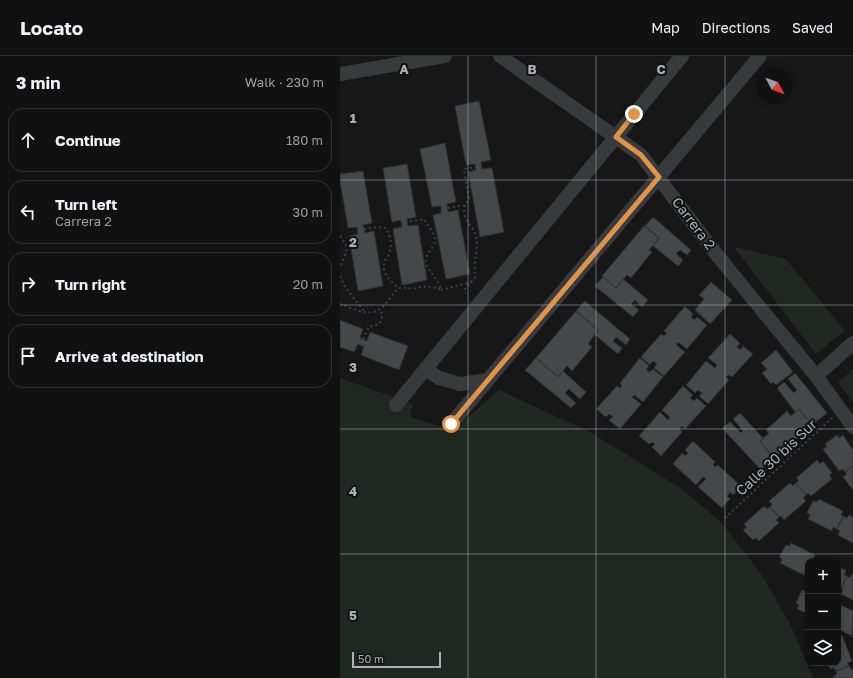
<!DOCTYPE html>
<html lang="en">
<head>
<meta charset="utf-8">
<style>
	:root { --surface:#111112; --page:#1e1f20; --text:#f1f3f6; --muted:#9c9d9f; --line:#303132 }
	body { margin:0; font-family:"Golos Text",sans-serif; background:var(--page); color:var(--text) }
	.controls { position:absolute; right:12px; bottom:12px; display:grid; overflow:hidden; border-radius:8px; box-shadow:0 2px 6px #0003 }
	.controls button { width:36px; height:36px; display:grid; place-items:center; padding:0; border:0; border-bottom:1px solid var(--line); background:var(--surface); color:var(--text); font:20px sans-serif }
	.compass { position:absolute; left:417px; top:12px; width:36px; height:36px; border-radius:50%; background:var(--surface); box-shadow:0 2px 6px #0003; rotate:131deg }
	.scale { position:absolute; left:12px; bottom:10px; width:89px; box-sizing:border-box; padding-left:4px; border:2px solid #aab0b7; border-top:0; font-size:11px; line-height:14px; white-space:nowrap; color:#aab0b7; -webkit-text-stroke:3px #121213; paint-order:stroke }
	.stop { position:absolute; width:12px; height:12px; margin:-9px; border:3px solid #df9448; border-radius:50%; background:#fff }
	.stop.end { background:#df9448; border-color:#fff; box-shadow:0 1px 4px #0008 }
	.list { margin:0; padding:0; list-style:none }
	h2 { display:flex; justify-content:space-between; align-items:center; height:52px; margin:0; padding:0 16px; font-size:17px }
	h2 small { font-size:13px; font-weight:400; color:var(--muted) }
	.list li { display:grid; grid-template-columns:26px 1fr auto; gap:12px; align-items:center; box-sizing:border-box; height:64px; margin:0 8px 8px; padding:0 8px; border:1px solid var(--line); border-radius:16px }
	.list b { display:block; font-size:15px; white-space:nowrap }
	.list p { margin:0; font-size:13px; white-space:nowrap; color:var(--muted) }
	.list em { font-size:13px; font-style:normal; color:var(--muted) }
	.icon { flex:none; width:22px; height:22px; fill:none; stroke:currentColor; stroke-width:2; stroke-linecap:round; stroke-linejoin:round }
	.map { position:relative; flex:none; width:513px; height:622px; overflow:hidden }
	header { display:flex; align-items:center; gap:24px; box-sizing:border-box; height:56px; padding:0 20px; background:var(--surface); border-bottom:1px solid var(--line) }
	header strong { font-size:19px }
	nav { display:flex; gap:22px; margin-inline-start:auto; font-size:14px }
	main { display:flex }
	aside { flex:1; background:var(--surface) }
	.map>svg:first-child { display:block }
	.green { fill:#212821 }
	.building { fill:#46474b; stroke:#313134 }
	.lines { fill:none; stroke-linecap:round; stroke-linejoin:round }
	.path { stroke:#3e4144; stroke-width:2; stroke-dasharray:2 3; stroke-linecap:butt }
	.minor { stroke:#383a3d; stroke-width:14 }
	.route { stroke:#df9448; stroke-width:5 }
	.grid { fill:none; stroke:#aab0b7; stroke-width:1; stroke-opacity:0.55 }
	.labels { text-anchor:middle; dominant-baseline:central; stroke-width:4; stroke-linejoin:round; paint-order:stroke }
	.street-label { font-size:14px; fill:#aab0b7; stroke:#121213 }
	.grid-label { font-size:13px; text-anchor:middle; font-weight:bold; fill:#aab0b7; stroke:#121213; stroke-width:4; stroke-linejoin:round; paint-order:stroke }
</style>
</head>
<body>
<header>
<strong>Locato</strong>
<nav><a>Map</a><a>Directions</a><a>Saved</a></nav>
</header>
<main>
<aside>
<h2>3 min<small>Walk · 230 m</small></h2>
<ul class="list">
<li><svg class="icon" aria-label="ahead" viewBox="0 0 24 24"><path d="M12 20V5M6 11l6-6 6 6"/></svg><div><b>Continue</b></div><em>180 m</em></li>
<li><svg class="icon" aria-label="left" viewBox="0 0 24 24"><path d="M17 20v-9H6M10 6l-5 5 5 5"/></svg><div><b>Turn left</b><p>Carrera 2</p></div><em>30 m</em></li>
<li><svg class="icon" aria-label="right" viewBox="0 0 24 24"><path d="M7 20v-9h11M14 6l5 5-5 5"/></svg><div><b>Turn right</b></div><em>20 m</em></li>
<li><svg class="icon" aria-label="arrive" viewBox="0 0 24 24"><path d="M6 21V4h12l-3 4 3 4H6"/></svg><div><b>Arrive at destination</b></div></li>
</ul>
</aside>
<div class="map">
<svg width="513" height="622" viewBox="0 0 513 622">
	<rect width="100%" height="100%" fill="#171718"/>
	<!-- green -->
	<path class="green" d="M394 191 446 203 505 275 488 288 510 315 513 313V346L498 326 510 316 488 288 476 298Z
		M0 322 73 348 70 361 113 374 159 334 250 376 339 431 381 466 422 519 452 572 473 622H0Z"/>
	<!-- building -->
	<path class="building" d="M139 45 151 104 141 106 142 113 152 112 164 176 140 181 128 116 136 114 135 108 126 109 115 50Z
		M105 87 116 146 107 148 108 156 118 154 130 218 106 223 93 159 101 157V150L92 151 80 93Z
		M67 108 76 161 67 163V166L68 170 78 169 87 224 62 229 53 173 62 171 61 164 52 166 43 112Z
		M23 115 32 167 23 169 25 177 34 175 43 230 18 235 9 180 18 178 17 171 8 172 0 125V118Z
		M313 161 351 194 347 199 340 194 336 198 343 204 338 210 313 190 319 182 305 170Z
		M304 170 319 182 309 194 312 196 291 222 287 219 276 232 262 220Z
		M263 221 276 232 283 223 308 244 302 251 295 244 291 248 299 254 293 261 255 230Z
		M371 226 392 244 370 268 355 254 364 243 359 239Z
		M245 245 290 283 286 289 276 281 273 285 282 292 278 298 255 279 258 274 236 255Z
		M345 250 353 258 351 261 354 264 357 261 367 269 347 293 338 286 336 289 345 296 324 320 314 312 317 308 313 305 310 309 301 301 321 278 324 280 327 277 324 275Z
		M236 255 258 274 248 288 252 291 232 315 227 310 218 321 196 302Z
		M0 264 23 273 20 282 27 285 30 276 68 290 59 314 21 299 24 291 18 288 14 296 0 291Z
		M390 278 400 287 397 291 400 294 403 290 413 298 392 321 389 319 386 321 389 324 368 348 359 340 362 337 358 334 355 337 346 329 366 305 375 312 377 309 368 302Z
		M436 294 453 316 436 329 433 326 431 328 422 317 427 313 421 307Z
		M196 302 218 321 223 315 246 336 240 343 229 333 225 337 236 347 231 352 185 314Z
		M300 302 309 310 306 314 310 316 313 313 323 321 303 346 294 339 292 341 301 348 280 373 269 364 273 361 269 358 266 361 256 353 277 330 280 332 282 330 280 327Z
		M455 317 487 357 472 369 459 353 455 356 437 332 444 326 454 337 457 334 448 323Z
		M343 330 353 339 350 342 354 345 357 342 366 350 345 373 342 370 340 373 342 376 321 400 312 391 315 388 312 386 309 388 299 380 320 356 328 364 330 361 322 354Z
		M459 353 472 369 434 402 420 385 429 377 426 374 447 355 451 360Z
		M400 357 423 382 420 385 434 402 421 414 382 372 390 366 401 377 403 375 393 363Z
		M497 379 499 382 503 379 513 394V410L505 416 503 413 499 415 483 393 487 391 485 388Z
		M353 385 375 406 373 409 375 411 378 409 402 431 393 439 390 436 387 440 390 443 382 452 358 431 366 423 363 421 356 429 333 408 342 397 345 400 348 397 345 394Z
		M477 404 480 408 483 405 492 417 489 419 492 423 471 440 468 437 466 439 456 427 459 425 456 422Z
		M513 410V434L503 421 507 418 505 416Z
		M450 427 453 430 456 427 466 439 463 442 466 445 444 464 441 460 439 461 430 451 432 448 429 445Z
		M479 443 503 455 501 459 503 460 497 473 493 471 492 475 468 463 470 459 467 457 473 445 477 446Z
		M424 450 427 453 430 451 439 461 436 464 439 467 419 485 416 482 413 484 403 474 407 471 404 468Z
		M509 459 513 461V487L498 479 500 475 497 473 503 460 507 462Z
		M451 487 475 499 473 503 476 505H468V516L466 515 464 519 440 507 442 503 439 501 446 489 449 490Z
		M498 511 506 514 504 519 507 520 501 533 498 532Z
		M512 518 513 519V544L501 538 503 534 501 533 507 520 510 522Z
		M468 533V558L457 553 459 549 456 547 462 534 466 536Z
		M499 548 513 555 512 580 498 573V551Z
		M502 579 512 605 507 607 509 610 496 615 494 612 490 613 487 607H498V581Z
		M509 610 511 614 513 613V622H494L493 620 497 619 496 615Z"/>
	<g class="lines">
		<!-- path -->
		<path class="path" d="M125 149C121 165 132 167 136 180 139 193 133 207 135 222L124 234 125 237
			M108 152 125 149 129 142 124 115 125 113 135 111
			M24 173 37 171 46 172C51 183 53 189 48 200 46 202 44 206 44 209 42 218 53 227 59 233
			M0 180C11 193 5 198 0 212
			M0 220 5 231 24 255
			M101 234 131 226
			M0 248C10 251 22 258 33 256 46 253 49 240 58 233 64 229 71 234 77 232 86 230 92 230 101 234 98 222 88 216 86 206 84 197 96 192 95 183 94 176 87 169 84 163L67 166
			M23 283 29 271 39 268C43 263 43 259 40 253
			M385 462 492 362"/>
		<!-- minor -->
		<path class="minor" d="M160 0 301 99 377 199 476 320 513 371
			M0 18 105 0
			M85 313 99 322 120 328 148 324
			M476 320 513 287
			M56 349 342 0
			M111 368 420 0"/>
	</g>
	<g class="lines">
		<!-- route -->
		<path class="route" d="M111 368 319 121 301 99 276 81 294 58"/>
	</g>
	<!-- grid -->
	<path class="grid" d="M128 0V622M256 0V622M385 0V622M0 124H513M0 249H513M0 373H513M0 498H513"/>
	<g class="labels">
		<!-- street labels -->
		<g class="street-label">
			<text transform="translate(354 167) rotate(53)">Carrera 2</text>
			<text transform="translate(436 401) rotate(-43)">Calle 30 bis Sur</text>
		</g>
	</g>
	<g class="grid-label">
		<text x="64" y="18">A</text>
		<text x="192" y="18">B</text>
		<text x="321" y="18">C</text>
		<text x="13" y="67">1</text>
		<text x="13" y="191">2</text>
		<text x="13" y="316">3</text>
		<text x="13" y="440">4</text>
		<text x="13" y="564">5</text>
	</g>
</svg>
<div class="controls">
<button>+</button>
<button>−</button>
<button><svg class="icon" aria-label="layers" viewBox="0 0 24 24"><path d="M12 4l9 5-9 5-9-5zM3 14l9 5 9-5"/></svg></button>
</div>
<svg class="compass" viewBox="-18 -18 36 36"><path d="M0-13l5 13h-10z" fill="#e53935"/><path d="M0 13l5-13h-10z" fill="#9c9d9f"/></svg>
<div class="scale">50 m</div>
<div class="stop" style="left:111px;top:368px"></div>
<div class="stop end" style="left:294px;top:58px"></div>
</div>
</main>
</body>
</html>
